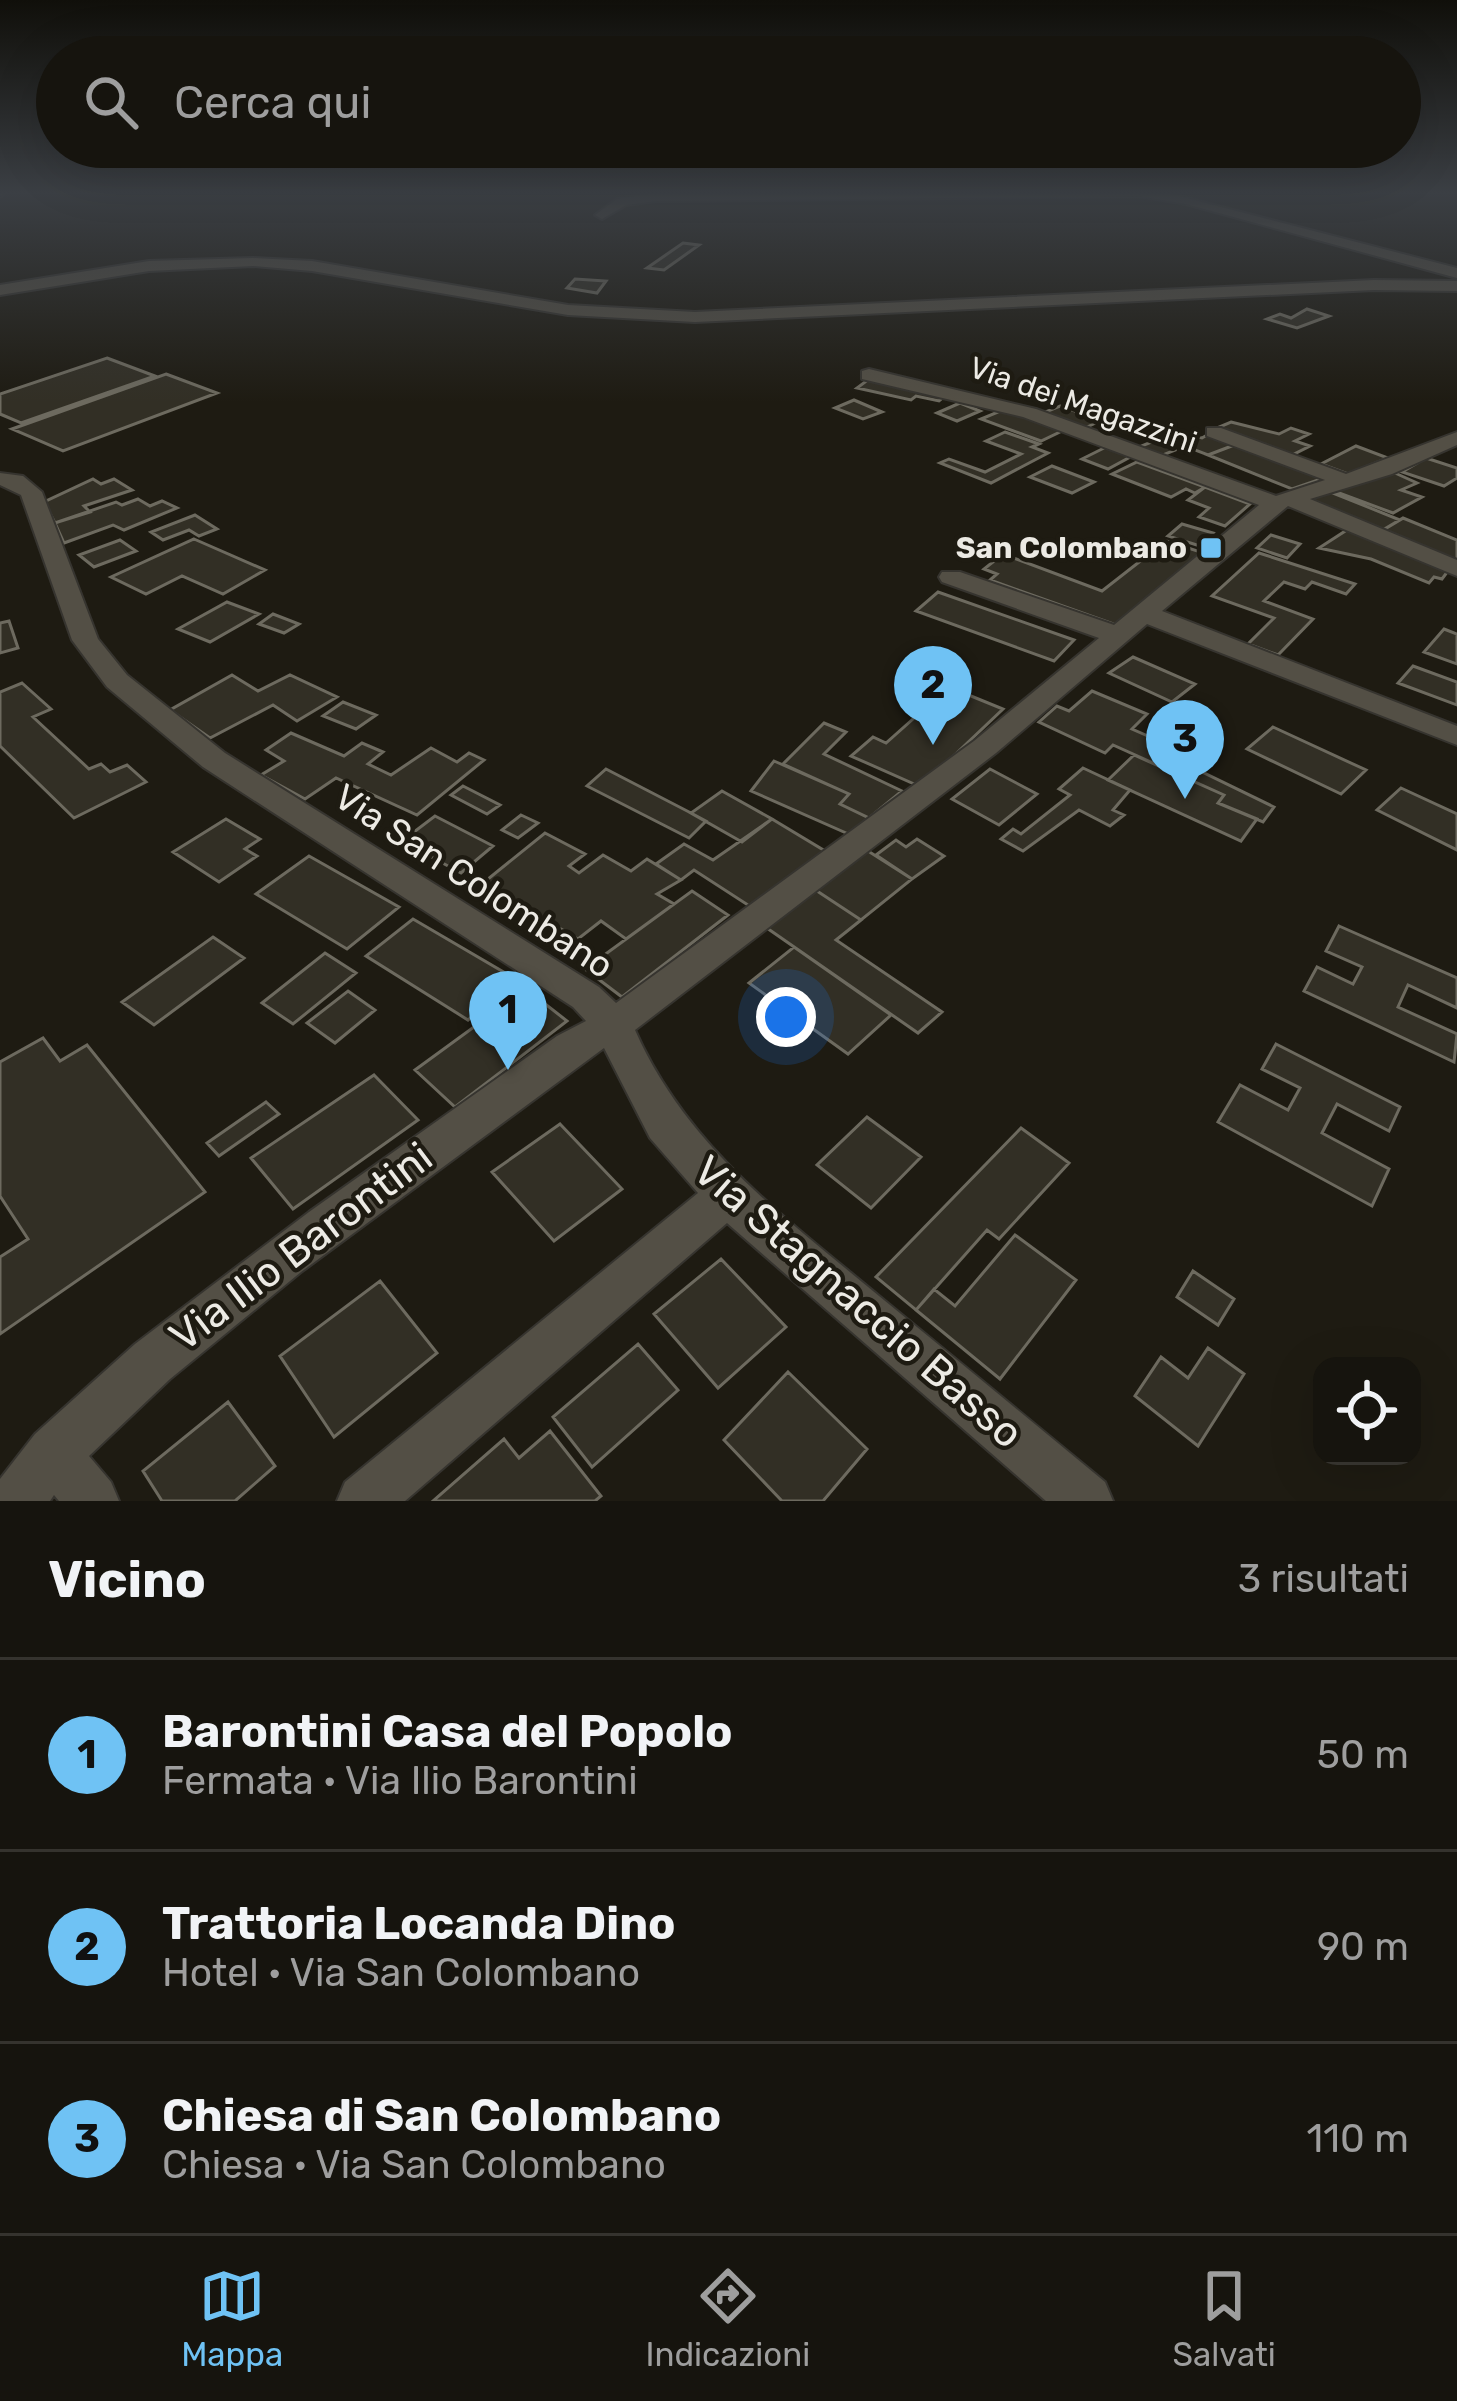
<!DOCTYPE html>
<html lang="it">
<head>
<meta charset="utf-8">
<style>
	:root { --surface:#16140e; --page:#23211c; --text:#f1f3f6; --muted:#9e9e9e; --line:#35332e; --accent:#6fc2f4 }
	body { margin:0; font-family:Rubik,sans-serif; background:var(--page); color:var(--text) }
	.controls { position:absolute; right:36px; bottom:36px; display:grid; overflow:hidden; border-radius:24px; box-shadow:0 12px 48px #0002 }
	.controls button { width:108px; height:108px; display:grid; place-items:center; padding:0; border:0; border-bottom:3px solid var(--line); background:var(--surface); color:var(--text); font:60px sans-serif }
	.you { position:absolute; left:786px; top:1017px; width:42px; height:42px; margin:-30px; border:9px solid #fff; border-radius:50%; background:#1a73e8; box-shadow:0 0 0 18px #1a73e833 }
	.badge { display:grid; place-items:center; width:78px; height:78px; border-radius:50%; background:var(--accent); color:#111; font-size:39px; font-weight:700 }
	.pin { position:absolute; translate:-50% -99px; filter:drop-shadow(0 3px 6px #0008) }
	.pin::after { content:''; position:absolute; top:63px; width:42px; height:36px; background:inherit; clip-path:polygon(0 0,100% 0,50% 100%) }
	.list { margin:0; padding:0; list-style:none }
	h2 { display:flex; justify-content:space-between; align-items:center; height:156px; margin:0; padding:0 48px; font-size:51px }
	h2 small { font-size:39px; font-weight:400; color:var(--muted) }
	.list li { display:grid; grid-template-columns:78px 1fr auto; gap:36px; align-items:center; box-sizing:border-box; height:192px; padding:0 48px; border-top:3px solid var(--line) }
	.list b { display:block; font-size:45px; white-space:nowrap }
	.list p { margin:0; font-size:39px; white-space:nowrap; color:var(--muted) }
	.list em { font-size:39px; font-style:normal; color:var(--muted) }
	.icon { flex:none; width:66px; height:66px; fill:none; stroke:currentColor; stroke-width:2; stroke-linecap:round; stroke-linejoin:round }
	.map { position:relative; flex:none; width:1457px; height:1501px; overflow:hidden }
	.search { position:absolute; background:var(--surface); box-shadow:0 12px 48px #0002; left:36px; right:36px; top:36px; height:132px; display:flex; align-items:center; gap:30px; box-sizing:border-box; padding:0 42px; border-radius:66px; color:var(--muted); font-size:45px }
	.sheet { height:732px; background:var(--surface) }
	nav { display:flex; justify-content:space-around; align-items:center; box-sizing:border-box; height:168px; border-top:3px solid var(--line); background:var(--surface); font-size:33px; color:var(--muted) }
	nav a { display:grid; justify-items:center; gap:6px }
	nav .on { color:var(--accent) }
	.map>svg:first-child { display:block }
	.building { fill:#322f25; stroke:#6d6a5f; stroke-width:3 }
	.lines { fill:none; stroke-linecap:round; stroke-linejoin:round }
	.lane-casing { stroke:#36342f; stroke-width:5 }
	.street-casing { stroke:#36342f; stroke-width:4 }
	.lane { fill:#534f45; fill-rule:evenodd }
	.street { fill:#534f45; fill-rule:evenodd }
	.poi-dot { fill:#6fc2f4; stroke:#1e1b12; stroke-width:4.5 }
	.labels { text-anchor:middle; dominant-baseline:central; stroke-width:9; stroke-linejoin:round; paint-order:stroke }
	.far-street-label { font-size:30px; fill:#eceae4; stroke:#1e1b12 }
	.far-poi-label { font-size:30px; font-weight:bold; fill:#eceae4; stroke:#1e1b12; text-anchor:end }
	.street-label { font-size:36px; fill:#eceae4; stroke:#1e1b12 }
	.near-street-label { font-size:42px; fill:#eceae4; stroke:#1e1b12 }
</style>
</head>
<body>
<div class="map">
<svg width="1457" height="1501" viewBox="0 0 1457 1501">
	<rect width="100%" height="100%" fill="#1e1b12"/>
	<!-- building -->
	<path class="building" d="M683 243 699 245 664 270 647 268Z
		M575 279 606 281 597 293 567 288Z
		M1307 309 1329 316 1297 328 1267 319 1280 314 1291 318Z
		M107 358 155 376 21 423 0 414V394Z
		M166 374 217 393 63 451 12 429Z
		M869 379 946 395 939 401 916 396 911 400 857 388Z
		M854 400 882 412 863 419 835 408Z
		M960 403 980 411 957 421 937 413Z
		M1060 406 1102 420 1085 428 1043 413Z
		M1005 409 1064 430 1041 441 981 419Z
		M1231 422 1279 434 1291 428 1309 434 1295 441 1310 446 1292 455 1217 428Z
		M1161 428 1202 438 1209 434 1237 444 1208 455 1185 446 1158 457 1134 449 1154 441 1141 436Z
		M1005 432 1039 444 1032 447 1048 453 991 483 940 463 949 459 985 472 1021 454 986 441Z
		M1237 444 1324 478 1292 489 1208 455Z
		M1356 446 1388 458 1348 474 1321 464Z
		M1106 447 1132 456 1108 469 1082 459Z
		M1426 458 1457 468V478L1444 486 1402 472Z
		M1137 462 1205 487 1195 493 1186 489 1171 497 1112 474Z
		M1052 466 1094 482 1072 493 1030 477Z
		M1395 473 1417 483 1401 490 1422 497 1393 513 1331 490Z
		M93 479 101 484 114 479 132 490 84 506 90 512 55 523 44 502Z
		M1205 487 1250 504 1225 526 1199 517 1209 508 1188 500Z
		M1328 491 1400 520 1378 533 1299 500Z
		M138 499 150 506 162 501 177 508 124 530 113 525 64 543 55 523 116 502 122 505Z
		M195 515 217 529 199 536 189 530 163 540 151 532Z
		M1403 518 1457 540V561L1378 533Z
		M1182 524 1213 533 1200 546 1168 536Z
		M1350 528 1451 567 1442 579 1434 577 1429 583 1371 559 1319 548Z
		M1271 535 1300 544 1287 558 1257 548Z
		M194 539 265 570 223 594 182 576 146 594 111 577Z
		M120 540 136 551 94 567 79 555Z
		M1166 541 1204 553 1119 626 990 580 997 574 984 569 1003 554 1102 591Z
		M1259 553 1355 584 1346 594 1312 582 1305 589 1284 582 1264 601 1313 619 1278 655 1248 644 1274 618 1212 596Z
		M938 592 1074 640 1054 661 916 611Z
		M227 602 259 614 210 642 178 629Z
		M273 614 299 624 284 633 259 624Z
		M9 621 18 648 0 653V623Z
		M1444 629 1457 634V664L1424 652Z
		M1133 657 1195 684 1172 702 1109 673Z
		M1413 666 1457 682V705L1398 683Z
		M232 675 258 691 290 675 337 697 297 721 273 705 210 738 170 710Z
		M22 683 51 709 33 717 89 769 101 764 110 772 127 765 146 782 74 818 0 746V692Z
		M949 687 1003 709 921 787 851 756 873 737 886 743Z
		M1092 691 1147 714 1132 729 1198 758 1190 766 1274 807 1263 822 1218 803 1224 795 1113 745 1105 753 1039 722 1057 706 1069 711Z
		M343 702 376 715 356 729 323 716Z
		M824 723 846 732 824 754 902 791 869 818 840 804 849 794 783 764Z
		M1273 727 1366 770 1341 794 1247 749Z
		M291 733 344 756 362 743 383 752 368 764 391 775 431 748 457 762 469 753 484 760 417 815 336 778 305 799 261 775 284 761 266 750Z
		M1134 755 1224 795 1218 803 1257 819 1241 841 1108 780Z
		M774 761 849 794 840 804 869 818 853 836 751 791Z
		M1083 768 1130 790 1113 810 1124 815 1110 826 1079 810 1023 851 1001 839 1013 829 1021 834 1070 795 1059 789Z
		M606 769 691 813 706 821 689 838 587 786Z
		M990 769 1037 794 999 825 952 799Z
		M463 786 500 805 487 814 451 795Z
		M1401 788 1457 814V850L1377 810Z
		M722 791 772 819 742 842 691 813Z
		M521 815 538 823 518 838 502 830Z
		M435 816 493 846 461 873 402 841Z
		M226 819 260 839 245 849 257 856 219 882 173 852Z
		M772 819 825 851 751 907 694 870 681 880 656 864 684 844 713 860Z
		M545 833 585 854 569 866 579 873 603 855 631 871 647 859 681 880 657 894 674 904 626 939 601 921 578 939 483 883Z
		M917 839 944 856 912 879 876 855 896 840 906 847Z
		M868 851 912 879 861 920 814 889Z
		M309 856 399 907 347 949 256 894Z
		M814 889 861 920 836 940 942 1012 918 1033 764 926Z
		M692 891 728 915 622 997 585 969Z
		M413 919 514 978 468 1020 366 956Z
		M1339 926 1457 978V1008L1408 985 1398 1007 1457 1034 1454 1062 1304 991 1317 967 1353 984 1362 967 1326 951Z
		M213 937 244 958 154 1025 122 1002Z
		M794 947 891 1015 848 1054 749 983Z
		M325 953 356 973 293 1024 262 1003Z
		M526 989 567 1021 455 1107 415 1070Z
		M348 991 375 1010 335 1043 307 1023Z
		M43 1038 60 1061 87 1045 205 1192 0 1334V1257L28 1239 0 1196V1062Z
		M1276 1044 1400 1107 1389 1131 1337 1104 1322 1133 1389 1169 1372 1206 1218 1122 1240 1085 1288 1110 1300 1088 1262 1069Z
		M374 1075 418 1120 293 1209 251 1158Z
		M266 1102 279 1114 219 1156 207 1143Z
		M867 1117 921 1157 871 1208 817 1165Z
		M560 1124 622 1189 554 1241 492 1172Z
		M1021 1128 1069 1163 999 1239 987 1230 916 1310 876 1277Z
		M1015 1235 1076 1280 1000 1379 916 1310 934 1289 955 1306Z
		M721 1259 786 1327 718 1388 654 1314Z
		M1193 1271 1234 1299 1218 1325 1177 1297Z
		M380 1281 437 1353 334 1437 280 1356Z
		M638 1344 678 1390 592 1467 553 1417Z
		M1208 1348 1244 1374 1198 1446 1135 1396 1161 1357 1188 1378Z
		M788 1372 867 1449 823 1501H782L724 1440Z
		M228 1402 275 1466 235 1501H162L143 1471Z
		M550 1431 601 1496 595 1501H433L504 1439 519 1458Z"/>
	<g class="lines">
		<defs>
			<path id="lane" d="M0 192H3L2 195 0 196Z"/>
			<path id="street" d="M1163 192 1457 268V278L1186 204 1139 196 656 201 626 205 602 219 595 215 617 199 656 193Z
				M253 258 312 261 568 305 695 312 1374 280 1457 281V291L1374 290 695 322 568 315 312 271 253 266 149 271 0 295V285L149 261Z
				M869 369 1036 409 1276 496 1325 480 1207 436V428H1221L1346 474 1457 432V445L1392 474 1310 499 1457 560V576L1288 506 1162 611 1457 726V745L1147 624 996 753 635 1030C686 1146 784 1217 879 1296 955 1358 1030 1420 1105 1482L1113 1501H1046L727 1223 405 1501H337L345 1482 698 1193 650 1138 604 1048 301 1272 170 1379 89 1456 111 1482 119 1501H59L54 1495 50 1501H0V1479L35 1434 135 1344 309 1212 557 1036 586 1021 573 1007 203 767 107 687 72 640 21 495 0 485V473L23 476 42 492 98 639 127 675 225 753 599 987 616 1003 974 741 1099 638 942 582 939 577 942 572H960L1114 625 1259 505 1023 417 862 379V371Z"/>
		</defs>
		<!-- lane casing -->
		<use href="#lane" class="lane-casing"/>
		<!-- street casing -->
		<use href="#street" class="street-casing"/>
		<!-- lane -->
		<use href="#lane" class="lane"/>
		<!-- street -->
		<use href="#street" class="street"/>
	</g>
	<!-- sky -->
	<linearGradient id="sky" x2="0" y2="1"><stop stop-color="#100f0a"/><stop offset="0.48" stop-color="#3b3f44"/><stop offset="1" stop-color="#3b3f44" stop-opacity="0"/></linearGradient>
	<rect width="1457" height="402" fill="url(#sky)"/>
	<!-- markers -->
	<rect class="poi-dot" x="1199" y="536" width="24" height="24" rx="6"/>
	<g class="labels">
		<!-- far-street labels -->
		<g class="far-street-label">
			<text transform="translate(1083 405) rotate(19)">Via dei Magazzini</text>
		</g>
		<!-- far-poi labels -->
		<g class="far-poi-label">
			<text x="1187" y="548">San Colombano</text>
		</g>
		<!-- street labels -->
		<g class="street-label">
			<text transform="translate(474 881) rotate(33)">Via San Colombano</text>
		</g>
		<!-- near-street labels -->
		<g class="near-street-label">
			<text transform="translate(301 1247) rotate(-37)">Via Ilio Barontini</text>
			<text transform="translate(858 1302) rotate(41)">Via Stagnaccio Basso</text>
		</g>
	</g>
</svg>
<div class="controls">
<button><svg class="icon" aria-label="locate" viewBox="0 0 24 24"><circle cx="12" cy="12" r="6"/><path d="M12 2v4M12 18v4M2 12h4M18 12h4"/></svg></button>
</div>
<div class="you"></div>
<div class="pin badge" style="left:508px;top:1070px">1</div>
<div class="pin badge" style="left:933px;top:745px">2</div>
<div class="pin badge" style="left:1185px;top:799px">3</div>
<div class="search"><svg class="icon" aria-label="search" viewBox="0 0 24 24"><circle cx="10" cy="10" r="6"/><path d="M15 15l6 6"/></svg>Cerca qui</div>
</div>
<section class="sheet">
<h2>Vicino<small>3 risultati</small></h2>
<ul class="list">
<li><span class="badge">1</span><div><b>Barontini Casa del Popolo</b><p>Fermata · Via Ilio Barontini</p></div><em>50 m</em></li>
<li><span class="badge">2</span><div><b>Trattoria Locanda Dino</b><p>Hotel · Via San Colombano</p></div><em>90 m</em></li>
<li><span class="badge">3</span><div><b>Chiesa di San Colombano</b><p>Chiesa · Via San Colombano</p></div><em>110 m</em></li>
</ul>
</section>
<nav>
<a class="on"><svg class="icon" aria-label="map" viewBox="0 0 24 24"><path d="M3 6l6-2 6 2 6-2v14l-6 2-6-2-6 2zM9 4v14M15 6v14"/></svg>Mappa</a>
<a><svg class="icon" aria-label="directions" viewBox="0 0 24 24"><path d="M12 3l9 9-9 9-9-9zM9 14v-3h6M13 9l2 2-2 2"/></svg>Indicazioni</a>
<a><svg class="icon" aria-label="saved" viewBox="0 0 24 24"><path d="M7 4h10v16l-5-4-5 4z"/></svg>Salvati</a>
</nav>
</body>
</html>
